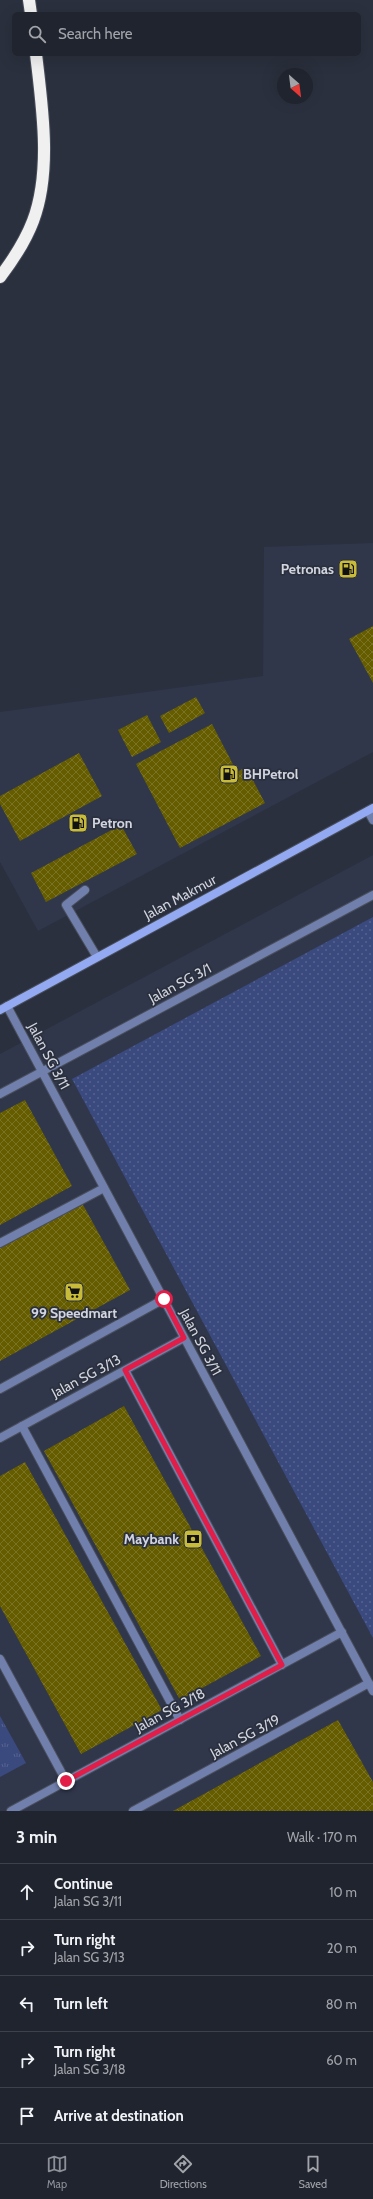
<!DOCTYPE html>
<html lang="en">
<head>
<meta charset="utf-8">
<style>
	:root { --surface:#20242e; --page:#282c36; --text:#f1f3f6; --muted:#a2a4aa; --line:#3d414a; --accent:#8c9099 }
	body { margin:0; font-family:Cabin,sans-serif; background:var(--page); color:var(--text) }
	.compass { position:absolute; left:277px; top:68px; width:36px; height:36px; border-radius:50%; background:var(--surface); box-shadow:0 4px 16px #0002; rotate:152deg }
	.stop { position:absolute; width:12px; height:12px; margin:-9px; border:3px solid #e11d48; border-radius:50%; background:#fff }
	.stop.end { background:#e11d48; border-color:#fff; box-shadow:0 1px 4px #0008 }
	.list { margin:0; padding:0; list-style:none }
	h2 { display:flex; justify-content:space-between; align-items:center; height:52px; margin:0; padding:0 16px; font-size:17px }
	h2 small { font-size:13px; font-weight:400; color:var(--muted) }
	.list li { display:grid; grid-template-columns:26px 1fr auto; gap:12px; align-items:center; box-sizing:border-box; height:56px; padding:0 16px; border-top:1px solid var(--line) }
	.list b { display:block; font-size:15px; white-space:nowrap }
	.list p { margin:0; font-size:13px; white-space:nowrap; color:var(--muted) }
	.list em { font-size:13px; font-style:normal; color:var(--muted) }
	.icon { flex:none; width:22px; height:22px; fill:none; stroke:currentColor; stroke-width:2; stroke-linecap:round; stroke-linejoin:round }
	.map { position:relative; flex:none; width:373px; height:1811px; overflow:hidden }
	.search { position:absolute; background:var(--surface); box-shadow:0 4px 16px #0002; left:12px; right:12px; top:12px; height:44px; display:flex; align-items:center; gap:10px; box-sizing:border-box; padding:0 14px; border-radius:6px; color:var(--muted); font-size:15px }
	.sheet { height:332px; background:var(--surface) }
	nav { display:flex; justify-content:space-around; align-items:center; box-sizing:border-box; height:56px; border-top:1px solid var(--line); background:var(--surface); font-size:11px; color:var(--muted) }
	nav a { display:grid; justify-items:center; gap:2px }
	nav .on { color:var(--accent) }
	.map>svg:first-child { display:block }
	.built { fill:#30374b }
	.grass { fill:url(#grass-dots) }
	.park { fill:url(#park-tufts) }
	.building { fill:url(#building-cross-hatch) }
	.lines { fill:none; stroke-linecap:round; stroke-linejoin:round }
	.lane-casing { stroke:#494e5b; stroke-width:10 }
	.street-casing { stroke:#494e5b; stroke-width:10 }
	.secondary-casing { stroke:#494e5b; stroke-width:10 }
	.highway-casing { stroke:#494e5b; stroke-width:14 }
	.lane { stroke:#707fac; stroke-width:8 }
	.street { stroke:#707fac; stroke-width:8 }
	.secondary { stroke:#93aaf3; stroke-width:8 }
	.highway { stroke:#f0f0f0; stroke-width:12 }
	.route { stroke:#e11d48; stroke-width:5 }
	.labels { text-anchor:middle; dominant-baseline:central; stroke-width:3.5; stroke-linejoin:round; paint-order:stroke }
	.poi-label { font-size:14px; font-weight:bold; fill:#d2d5df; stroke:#2b303e; text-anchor:end }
	.street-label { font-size:14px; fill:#d2d5df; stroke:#2b303e }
</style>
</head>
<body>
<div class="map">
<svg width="373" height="1811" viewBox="0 0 373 1811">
	<defs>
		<pattern id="grass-dots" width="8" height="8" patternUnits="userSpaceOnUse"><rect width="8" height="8" fill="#3a497e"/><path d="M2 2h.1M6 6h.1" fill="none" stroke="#566290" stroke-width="1.8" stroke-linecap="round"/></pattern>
		<pattern id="park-tufts" width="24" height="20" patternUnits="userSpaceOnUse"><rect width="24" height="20" fill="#3a497e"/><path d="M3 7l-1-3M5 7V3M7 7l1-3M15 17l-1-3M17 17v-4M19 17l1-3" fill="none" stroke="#566290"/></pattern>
		<pattern id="building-cross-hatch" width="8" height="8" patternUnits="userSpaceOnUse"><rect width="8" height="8" fill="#655c00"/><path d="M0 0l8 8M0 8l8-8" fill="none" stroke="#7a7225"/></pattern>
	</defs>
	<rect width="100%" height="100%" fill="#2b303e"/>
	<!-- built -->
	<path class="built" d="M373 543V752L38 931 0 862V712L263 676 264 547Z
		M373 855V1811H0V1054Z"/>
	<!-- grass -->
	<path class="grass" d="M373 917V1638L72 1079Z"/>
	<!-- park -->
	<path class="park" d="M0 1716 26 1763 0 1777Z"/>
	<!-- building -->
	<path class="building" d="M373 626V683L349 639Z
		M196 697 205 713 169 733 160 716Z
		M147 715 161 742 132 757 118 730Z
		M212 724 237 772 246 767 265 803 180 848 136 764Z
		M79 753 102 796 20 841 0 804V796Z
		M121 825 137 854 46 902 31 873Z
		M25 1100 72 1186 0 1225V1113Z
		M82 1203 130 1290 0 1361V1248Z
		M124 1406 261 1656 180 1700 44 1451Z
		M25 1462 162 1710 81 1754 0 1606V1476Z
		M338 1720 373 1782V1811H173Z"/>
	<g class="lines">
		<defs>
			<path id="lane" d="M85 890 66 905 97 957
				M0 1243 104 1188
				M22 1426 180 1720"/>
			<path id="street" d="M368 811 373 820
				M7 1006 373 1691
				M0 1094 373 895
				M125 1370 282 1665
				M0 1389 164 1299
				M0 1438 184 1338
				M0 1659 66 1781
				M11 1811 342 1632
				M133 1811 369 1683"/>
			<path id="secondary" d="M0 1010 373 808"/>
			<path id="highway" d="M29 0 31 14
				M0 277C13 260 25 242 33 221 52 171 42 106 36 54"/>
		</defs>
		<!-- lane casing -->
		<use href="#lane" class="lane-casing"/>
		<!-- street casing -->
		<use href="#street" class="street-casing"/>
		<!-- secondary casing -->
		<use href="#secondary" class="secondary-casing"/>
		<!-- highway casing -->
		<use href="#highway" class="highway-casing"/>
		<!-- lane -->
		<use href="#lane" class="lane"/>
		<!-- street -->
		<use href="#street" class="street"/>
		<!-- secondary -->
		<use href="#secondary" class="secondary"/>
		<!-- highway -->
		<use href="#highway" class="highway"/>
	</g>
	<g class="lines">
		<!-- route -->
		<path class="route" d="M66 1781 282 1665 125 1370 184 1338 164 1299"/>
	</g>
	<!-- icons -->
	<defs>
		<symbol id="fuel-square" viewBox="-11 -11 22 22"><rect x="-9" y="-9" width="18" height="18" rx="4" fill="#c9bb3a" stroke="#2b303e"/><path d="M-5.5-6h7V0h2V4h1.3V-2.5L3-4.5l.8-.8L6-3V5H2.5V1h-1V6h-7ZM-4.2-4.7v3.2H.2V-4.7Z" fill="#111"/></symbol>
		<symbol id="supermarket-square" viewBox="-11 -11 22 22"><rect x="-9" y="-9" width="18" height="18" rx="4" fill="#c9bb3a" stroke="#2b303e"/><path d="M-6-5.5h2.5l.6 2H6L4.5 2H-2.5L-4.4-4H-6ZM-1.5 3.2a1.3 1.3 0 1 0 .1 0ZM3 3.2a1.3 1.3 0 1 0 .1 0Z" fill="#111"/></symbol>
		<symbol id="bank-square" viewBox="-11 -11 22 22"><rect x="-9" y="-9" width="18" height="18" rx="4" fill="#c9bb3a" stroke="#2b303e"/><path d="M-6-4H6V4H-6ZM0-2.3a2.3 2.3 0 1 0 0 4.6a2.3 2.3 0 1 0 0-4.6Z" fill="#111"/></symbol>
	</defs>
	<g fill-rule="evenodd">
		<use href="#fuel-square" x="337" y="558" width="22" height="22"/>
		<use href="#fuel-square" x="218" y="763" width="22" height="22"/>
		<use href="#fuel-square" x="67" y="812" width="22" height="22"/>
		<use href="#supermarket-square" x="63" y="1281" width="22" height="22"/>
		<use href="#bank-square" x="182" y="1528" width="22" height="22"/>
	</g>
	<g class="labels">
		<!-- poi labels -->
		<g class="poi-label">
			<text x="334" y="569">Petronas</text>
			<text x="243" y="774" text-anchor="start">BHPetrol</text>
			<text x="92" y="823" text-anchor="start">Petron</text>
			<text x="74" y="1313" text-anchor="middle">99 Speedmart</text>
			<text x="179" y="1539">Maybank</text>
		</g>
		<!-- street labels -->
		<g class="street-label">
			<text transform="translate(180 897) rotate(-28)">Jalan Makmur</text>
			<text transform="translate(180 983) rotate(-28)">Jalan SG 3/1</text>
			<text transform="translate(49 1056) rotate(62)">Jalan SG 3/11</text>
			<text transform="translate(201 1342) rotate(62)">Jalan SG 3/11</text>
			<text transform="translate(86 1376) rotate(-28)">Jalan SG 3/13</text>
			<text transform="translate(170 1710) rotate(-28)">Jalan SG 3/18</text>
			<text transform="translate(245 1736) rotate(-28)">Jalan SG 3/19</text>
		</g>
	</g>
</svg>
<svg class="compass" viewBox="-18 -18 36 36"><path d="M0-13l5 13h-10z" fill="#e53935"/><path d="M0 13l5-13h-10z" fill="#a2a4aa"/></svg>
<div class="stop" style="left:164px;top:1299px"></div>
<div class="stop end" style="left:66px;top:1781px"></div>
<div class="search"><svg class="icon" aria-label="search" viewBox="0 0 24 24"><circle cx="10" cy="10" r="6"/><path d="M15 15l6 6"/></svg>Search here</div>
</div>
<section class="sheet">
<h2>3 min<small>Walk · 170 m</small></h2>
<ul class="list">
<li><svg class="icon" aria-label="ahead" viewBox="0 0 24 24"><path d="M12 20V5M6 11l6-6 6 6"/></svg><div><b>Continue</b><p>Jalan SG 3/11</p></div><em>10 m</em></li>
<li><svg class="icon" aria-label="right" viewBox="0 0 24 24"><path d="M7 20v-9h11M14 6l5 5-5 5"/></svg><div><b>Turn right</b><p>Jalan SG 3/13</p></div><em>20 m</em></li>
<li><svg class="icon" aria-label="left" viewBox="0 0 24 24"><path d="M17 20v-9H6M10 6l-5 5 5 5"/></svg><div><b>Turn left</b></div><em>80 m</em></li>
<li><svg class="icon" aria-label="right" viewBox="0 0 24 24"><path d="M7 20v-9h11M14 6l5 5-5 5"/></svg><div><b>Turn right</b><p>Jalan SG 3/18</p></div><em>60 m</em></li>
<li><svg class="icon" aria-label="arrive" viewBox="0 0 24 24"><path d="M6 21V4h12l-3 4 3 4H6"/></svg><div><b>Arrive at destination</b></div></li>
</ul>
</section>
<nav>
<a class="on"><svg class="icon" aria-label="map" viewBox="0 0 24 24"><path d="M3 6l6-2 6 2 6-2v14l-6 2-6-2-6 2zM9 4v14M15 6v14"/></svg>Map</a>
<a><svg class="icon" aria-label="directions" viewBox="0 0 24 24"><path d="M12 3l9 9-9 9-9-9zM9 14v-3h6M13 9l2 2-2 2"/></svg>Directions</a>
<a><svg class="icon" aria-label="saved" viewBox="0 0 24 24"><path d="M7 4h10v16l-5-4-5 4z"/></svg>Saved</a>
</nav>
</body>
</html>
